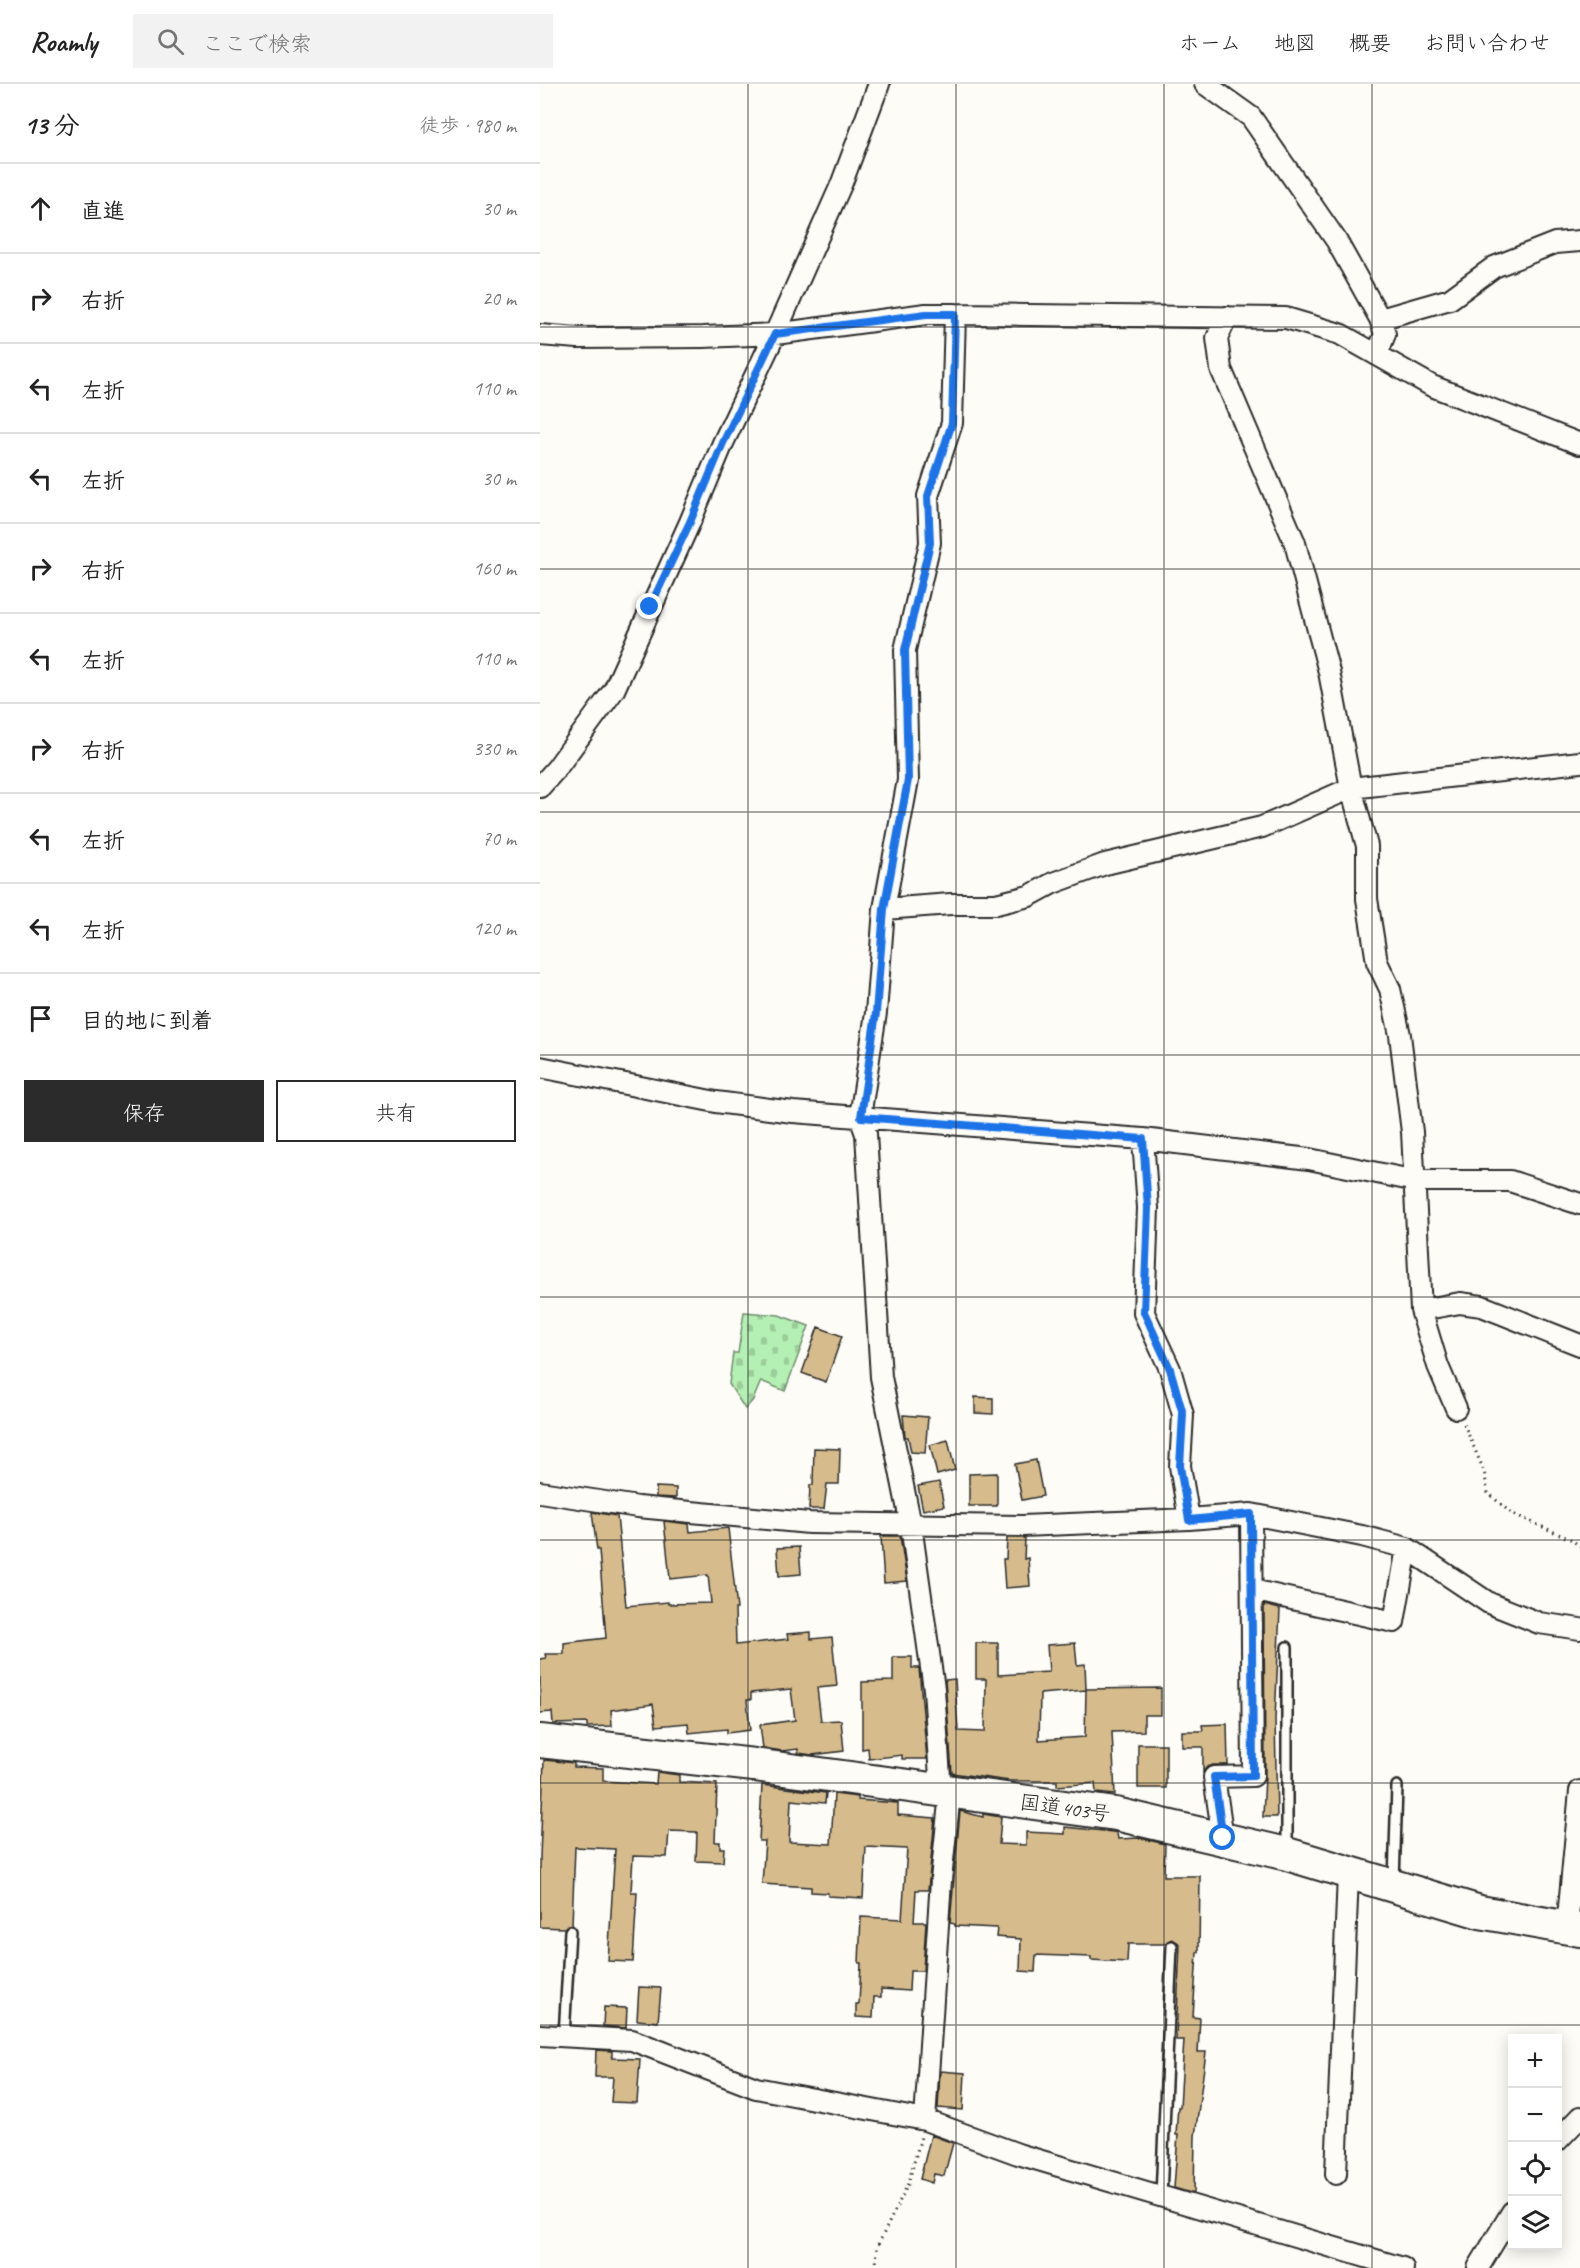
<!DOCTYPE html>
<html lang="ja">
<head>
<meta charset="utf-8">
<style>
	:root { --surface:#fff; --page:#f2f2f2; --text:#222; --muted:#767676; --line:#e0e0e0; --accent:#2b2b2b }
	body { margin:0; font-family:Caveat,"Klee One",sans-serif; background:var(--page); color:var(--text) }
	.controls { position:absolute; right:18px; bottom:18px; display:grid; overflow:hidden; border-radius:0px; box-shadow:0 3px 15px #0003 }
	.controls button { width:54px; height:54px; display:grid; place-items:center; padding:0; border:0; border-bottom:2px solid var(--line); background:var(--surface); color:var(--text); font:30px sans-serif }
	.stop { position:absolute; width:18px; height:18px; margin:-14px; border:4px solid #1a73e8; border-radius:50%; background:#fff }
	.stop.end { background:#1a73e8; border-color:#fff; box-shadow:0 2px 6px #0008 }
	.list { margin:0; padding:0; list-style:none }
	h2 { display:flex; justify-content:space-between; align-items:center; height:78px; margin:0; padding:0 24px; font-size:26px }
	h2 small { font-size:20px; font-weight:400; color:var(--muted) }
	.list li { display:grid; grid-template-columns:39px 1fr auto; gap:18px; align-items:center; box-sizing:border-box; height:90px; padding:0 24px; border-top:2px solid var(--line) }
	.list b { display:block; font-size:22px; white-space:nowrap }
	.list em { font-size:20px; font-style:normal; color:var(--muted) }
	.actions { display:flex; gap:12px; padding:18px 24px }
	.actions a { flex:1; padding:14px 0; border:2px solid var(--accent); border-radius:0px; text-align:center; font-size:21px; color:var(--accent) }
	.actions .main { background:var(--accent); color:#fff }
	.icon { flex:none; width:33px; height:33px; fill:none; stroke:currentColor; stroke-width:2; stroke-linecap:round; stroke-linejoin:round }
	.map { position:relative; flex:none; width:1040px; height:2184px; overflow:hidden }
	header { display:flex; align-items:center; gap:36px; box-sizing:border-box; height:84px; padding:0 30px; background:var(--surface); border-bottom:2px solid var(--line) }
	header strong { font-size:28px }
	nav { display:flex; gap:33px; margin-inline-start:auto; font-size:21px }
	.search { width:420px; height:54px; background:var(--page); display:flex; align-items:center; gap:15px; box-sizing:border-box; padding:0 21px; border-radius:0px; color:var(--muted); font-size:22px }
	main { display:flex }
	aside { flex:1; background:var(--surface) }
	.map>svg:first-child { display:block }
	.cemetery { fill:url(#cemetery-stones); stroke:#708d6f; stroke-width:1.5 }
	.building { fill:#d6bc8c; stroke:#2b2b2b; stroke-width:1.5; fill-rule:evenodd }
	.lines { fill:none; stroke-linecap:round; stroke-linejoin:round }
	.service-casing { stroke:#2b2b2b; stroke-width:14 }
	.minor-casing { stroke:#2b2b2b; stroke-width:24 }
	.trunk-casing { stroke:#2b2b2b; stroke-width:36 }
	.path { stroke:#2b2b2b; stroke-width:3; stroke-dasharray:1.5 4.5; stroke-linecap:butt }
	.service { stroke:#fdfcf7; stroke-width:9 }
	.minor { stroke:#fdfcf7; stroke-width:20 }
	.trunk { stroke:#fdfcf7; stroke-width:32 }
	.route { stroke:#1a73e8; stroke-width:8 }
	.grid { fill:none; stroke:#2b2b2b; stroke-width:1.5; stroke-opacity:0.55 }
	.labels { text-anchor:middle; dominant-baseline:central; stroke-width:5; stroke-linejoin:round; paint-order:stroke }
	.street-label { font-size:21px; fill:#2b2b2b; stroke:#fdfcf7 }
</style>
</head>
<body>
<header>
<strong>Roamly</strong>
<div class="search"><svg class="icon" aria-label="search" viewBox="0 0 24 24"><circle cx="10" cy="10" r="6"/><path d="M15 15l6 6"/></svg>ここで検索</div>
<nav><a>ホーム</a><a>地図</a><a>概要</a><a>お問い合わせ</a></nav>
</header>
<main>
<aside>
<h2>13 分<small>徒歩 · 980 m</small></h2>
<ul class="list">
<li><svg class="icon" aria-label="ahead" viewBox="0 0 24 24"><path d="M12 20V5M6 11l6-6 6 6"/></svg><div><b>直進</b></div><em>30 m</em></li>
<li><svg class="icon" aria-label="right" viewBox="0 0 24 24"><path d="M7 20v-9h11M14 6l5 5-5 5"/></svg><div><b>右折</b></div><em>20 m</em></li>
<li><svg class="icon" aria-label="left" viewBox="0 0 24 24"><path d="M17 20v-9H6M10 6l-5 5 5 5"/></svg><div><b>左折</b></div><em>110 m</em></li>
<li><svg class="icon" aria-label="left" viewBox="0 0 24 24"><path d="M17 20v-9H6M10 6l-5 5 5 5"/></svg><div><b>左折</b></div><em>30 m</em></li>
<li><svg class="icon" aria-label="right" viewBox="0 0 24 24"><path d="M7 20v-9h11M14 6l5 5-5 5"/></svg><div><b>右折</b></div><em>160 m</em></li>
<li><svg class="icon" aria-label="left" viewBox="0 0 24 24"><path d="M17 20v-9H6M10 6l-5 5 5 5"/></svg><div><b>左折</b></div><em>110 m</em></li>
<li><svg class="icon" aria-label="right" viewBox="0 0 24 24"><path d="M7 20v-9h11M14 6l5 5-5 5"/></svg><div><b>右折</b></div><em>330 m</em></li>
<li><svg class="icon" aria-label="left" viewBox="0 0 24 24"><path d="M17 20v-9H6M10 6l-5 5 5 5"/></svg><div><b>左折</b></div><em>70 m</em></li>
<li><svg class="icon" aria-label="left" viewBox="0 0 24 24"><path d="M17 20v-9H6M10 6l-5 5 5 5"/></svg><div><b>左折</b></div><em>120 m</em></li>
<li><svg class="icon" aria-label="arrive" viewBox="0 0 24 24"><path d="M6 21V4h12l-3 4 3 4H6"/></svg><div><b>目的地に到着</b></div></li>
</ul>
<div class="actions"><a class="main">保存</a><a>共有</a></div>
</aside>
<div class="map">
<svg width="1040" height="2184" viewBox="0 0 1040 2184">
	<defs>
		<pattern id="cemetery-stones" width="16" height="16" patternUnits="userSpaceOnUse" patternTransform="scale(1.5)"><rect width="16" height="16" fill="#b4efb3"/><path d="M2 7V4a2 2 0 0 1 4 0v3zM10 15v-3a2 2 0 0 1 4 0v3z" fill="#9bcd9a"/></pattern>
	</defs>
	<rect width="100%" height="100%" fill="#fdfcf7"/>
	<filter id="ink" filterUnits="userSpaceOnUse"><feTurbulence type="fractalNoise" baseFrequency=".0167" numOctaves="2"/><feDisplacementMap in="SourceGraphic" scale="12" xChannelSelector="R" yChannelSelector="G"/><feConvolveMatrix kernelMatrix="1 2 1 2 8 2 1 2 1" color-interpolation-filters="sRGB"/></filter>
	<g filter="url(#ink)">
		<!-- cemetery -->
		<path class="cemetery" d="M204 1228 239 1231 269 1242 245 1307 221 1297 213 1316 205 1325 189 1300 193 1269H198Z"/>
		<!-- building -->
		<path class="building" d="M278 1243 302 1252 286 1298 262 1289Z
			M435 1313 453 1314V1330L435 1329Z
			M363 1331 388 1333 385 1369 371 1368 368 1353H365Z
			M408 1356 415 1386 397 1391 390 1361Z
			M274 1364 300 1365 299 1400H287L284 1425H269L270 1401H273Z
			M496 1376 503 1412 482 1416 475 1380Z
			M457 1389V1422H429V1390Z
			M399 1398 404 1422 383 1426 378 1402Z
			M116 1403 136 1404V1414L116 1413Z
			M52 1428 77 1432 86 1522 128 1518V1520L171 1519 168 1491 130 1495 124 1437 149 1440 150 1448 188 1444 197 1525H195L196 1561 248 1555 247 1550 271 1548V1555L292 1553 297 1602 277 1604 281 1637 301 1636 304 1667 272 1671 258 1669V1665L242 1667 223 1664 220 1641 255 1636 251 1605 211 1609V1616H207L210 1646 187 1649V1645L149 1649 148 1639 116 1642 113 1620 71 1626 72 1642 47 1643V1639L13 1640 12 1628 0 1629V1575L6 1574 5 1570H24V1559L66 1554 59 1466H57Z
			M341 1452H360L367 1497 344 1499Z
			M467 1454H485L484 1475 488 1474 490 1502 465 1504 463 1475H466Z
			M259 1463 261 1490 239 1492 237 1464Z
			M724 1521 740 1525 735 1635 737 1733H723L725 1692Z
			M436 1559H458V1591L509 1588 507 1561 535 1559 537 1581 545 1580 546 1605 621 1604V1631H604V1647L572 1648 575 1711 556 1709 555 1699 517 1702V1697H470L412 1689 405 1596 415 1595 418 1647 445 1648 446 1595H436ZM546 1606 545 1653 499 1656 500 1610Z
			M353 1573H372V1584H379L387 1675H362V1671L329 1675 328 1664 322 1665V1598L353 1597Z
			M687 1640 688 1681H673L667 1683 663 1688V1663H642V1647H663L662 1641Z
			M598 1660H626V1704H598Z
			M4 1676 34 1679V1683L63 1684V1697L116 1700 117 1688 139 1691V1698L177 1700 175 1758H180V1764H184L183 1778 156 1777 157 1748 129 1747 127 1773 93 1772 91 1808H97L93 1878 68 1877 75 1765 35 1763 32 1841 24 1844 0 1843V1773Z
			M222 1701 286 1709 285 1719 251 1716 249 1758 291 1760 294 1710 318 1713V1716L358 1719V1731L395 1734 388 1806H376L374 1838H386L383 1887H370L369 1907 341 1905V1913H334L333 1934 316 1933V1920H319L321 1879H319L321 1833 362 1835 367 1765 326 1763 323 1814 288 1812V1809L271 1808V1803L222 1800 225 1757H219Z
			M420 1727 443 1733V1730L461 1733 459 1760 486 1761V1748L525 1750V1743L573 1748 577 1749 578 1755 600 1754 625 1760 624 1792H660L659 1868H657L653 1933 660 1934 658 1968H666L655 2052 654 2110 634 2104 638 2051H636L637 2036 638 2023H640L644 1956H636L640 1860 632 1855 626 1860H588L587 1878 551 1876V1873L496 1871 495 1888 480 1887 481 1855 456 1853 457 1844 415 1842V1840L410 1839Z
			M99 1903 121 1904 118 1938 97 1936Z
			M64 1923 87 1924 86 1944 63 1942Z
			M56 1966 72 1967V1974L100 1975 97 2019 71 2018 73 1993H55Z
			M400 1987 425 1989 423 2026 398 2024Z
			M391 2051 413 2059 404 2092 394 2090 392 2099 380 2095Z"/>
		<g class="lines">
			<defs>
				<path id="service" d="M747 1563V1765
					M854 1798 857 1702
					M24 1952 30 1847
					M621 2112 632 1862"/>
				<path id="minor" d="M665 0 711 33 796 156 840 235 845 250 837 271
					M687 233 677 254 681 285 755 459 789 588 811 704 827 762V815L837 878 850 905 860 951 872 1048 881 1226 898 1282 916 1324
					M840 235 910 215 954 183 1015 159 1040 157
					M0 251 38 254 163 253 235 250 386 230H415L746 234 800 250 892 302 1040 360
					M0 703 16 685 74 606 150 438 183 359 235 250 301 101 339 0
					M344 825 411 820H456L489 812 513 799 565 780 722 743 811 704 1040 678
					M0 983 176 1018 253 1028 603 1055 769 1075 876 1097H970L1040 1120
					M603 1055 608 1124 604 1229 630 1285 643 1331 640 1382 649 1435
					M881 1226 920 1219 942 1222 1040 1261
					M0 1408 98 1423 269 1439 482 1442 649 1435 711 1430 822 1452 867 1464 949 1519 999 1539 1040 1545
					M712 1506 854 1538 867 1464
					M401 1708 394 1605 371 1441 341 1293 326 1050 320 1033 336 929 344 825 368 696 365 566 390 459 388 412 412 339 415 230
					M683 1754 674 1693 713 1692 711 1430
					M1027 1844 1040 1707
					M0 1951 92 1956 216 2004 385 2036 478 2070 863 2184
					M385 2036 401 1796 410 1709
					M1017 2057 1040 2033
					M796 2090 808 1790
					M938 2184 972 2128"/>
				<path id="trunk" d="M0 1657 214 1681 576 1730 747 1770 940 1828 1040 1846"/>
			</defs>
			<!-- service casing -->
			<use href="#service" class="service-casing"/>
			<!-- minor casing -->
			<use href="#minor" class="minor-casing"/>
			<!-- trunk casing -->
			<use href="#trunk" class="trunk-casing"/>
			<!-- path -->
			<path class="path" d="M924 1340 944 1387 948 1409 971 1429 1030 1455 1040 1462
				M336 2184 337 2163 368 2100 381 2053"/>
			<!-- service -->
			<use href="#service" class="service"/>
			<!-- minor -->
			<use href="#minor" class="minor"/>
			<!-- trunk -->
			<use href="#trunk" class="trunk"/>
		</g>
	</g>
	<g class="lines" filter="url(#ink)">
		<!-- route -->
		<path class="route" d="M110 523 150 438 183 359 235 250 386 230H415L412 339 388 412 390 459 365 566 368 696 344 825 336 929 321 1033 603 1055 608 1124 604 1228 630 1285 643 1330 640 1382 649 1436 711 1430 713 1692 674 1693 683 1754"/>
	</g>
	<!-- grid -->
	<path class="grid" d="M208 0V2184M416 0V2184M624 0V2184M832 0V2184M0 243H1040M0 485H1040M0 728H1040M0 971H1040M0 1213H1040M0 1456H1040M0 1699H1040M0 1941H1040"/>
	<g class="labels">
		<!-- street labels -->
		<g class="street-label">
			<text transform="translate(525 1724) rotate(8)">国道403号</text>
		</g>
	</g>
</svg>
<div class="controls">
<button>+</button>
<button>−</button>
<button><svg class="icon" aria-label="locate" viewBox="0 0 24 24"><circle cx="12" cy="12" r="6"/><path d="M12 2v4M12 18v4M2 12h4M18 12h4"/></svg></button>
<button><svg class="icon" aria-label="layers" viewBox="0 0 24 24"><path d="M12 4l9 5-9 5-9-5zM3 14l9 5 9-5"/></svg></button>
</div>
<div class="stop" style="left:683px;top:1754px"></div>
<div class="stop end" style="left:110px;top:523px"></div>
</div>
</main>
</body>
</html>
